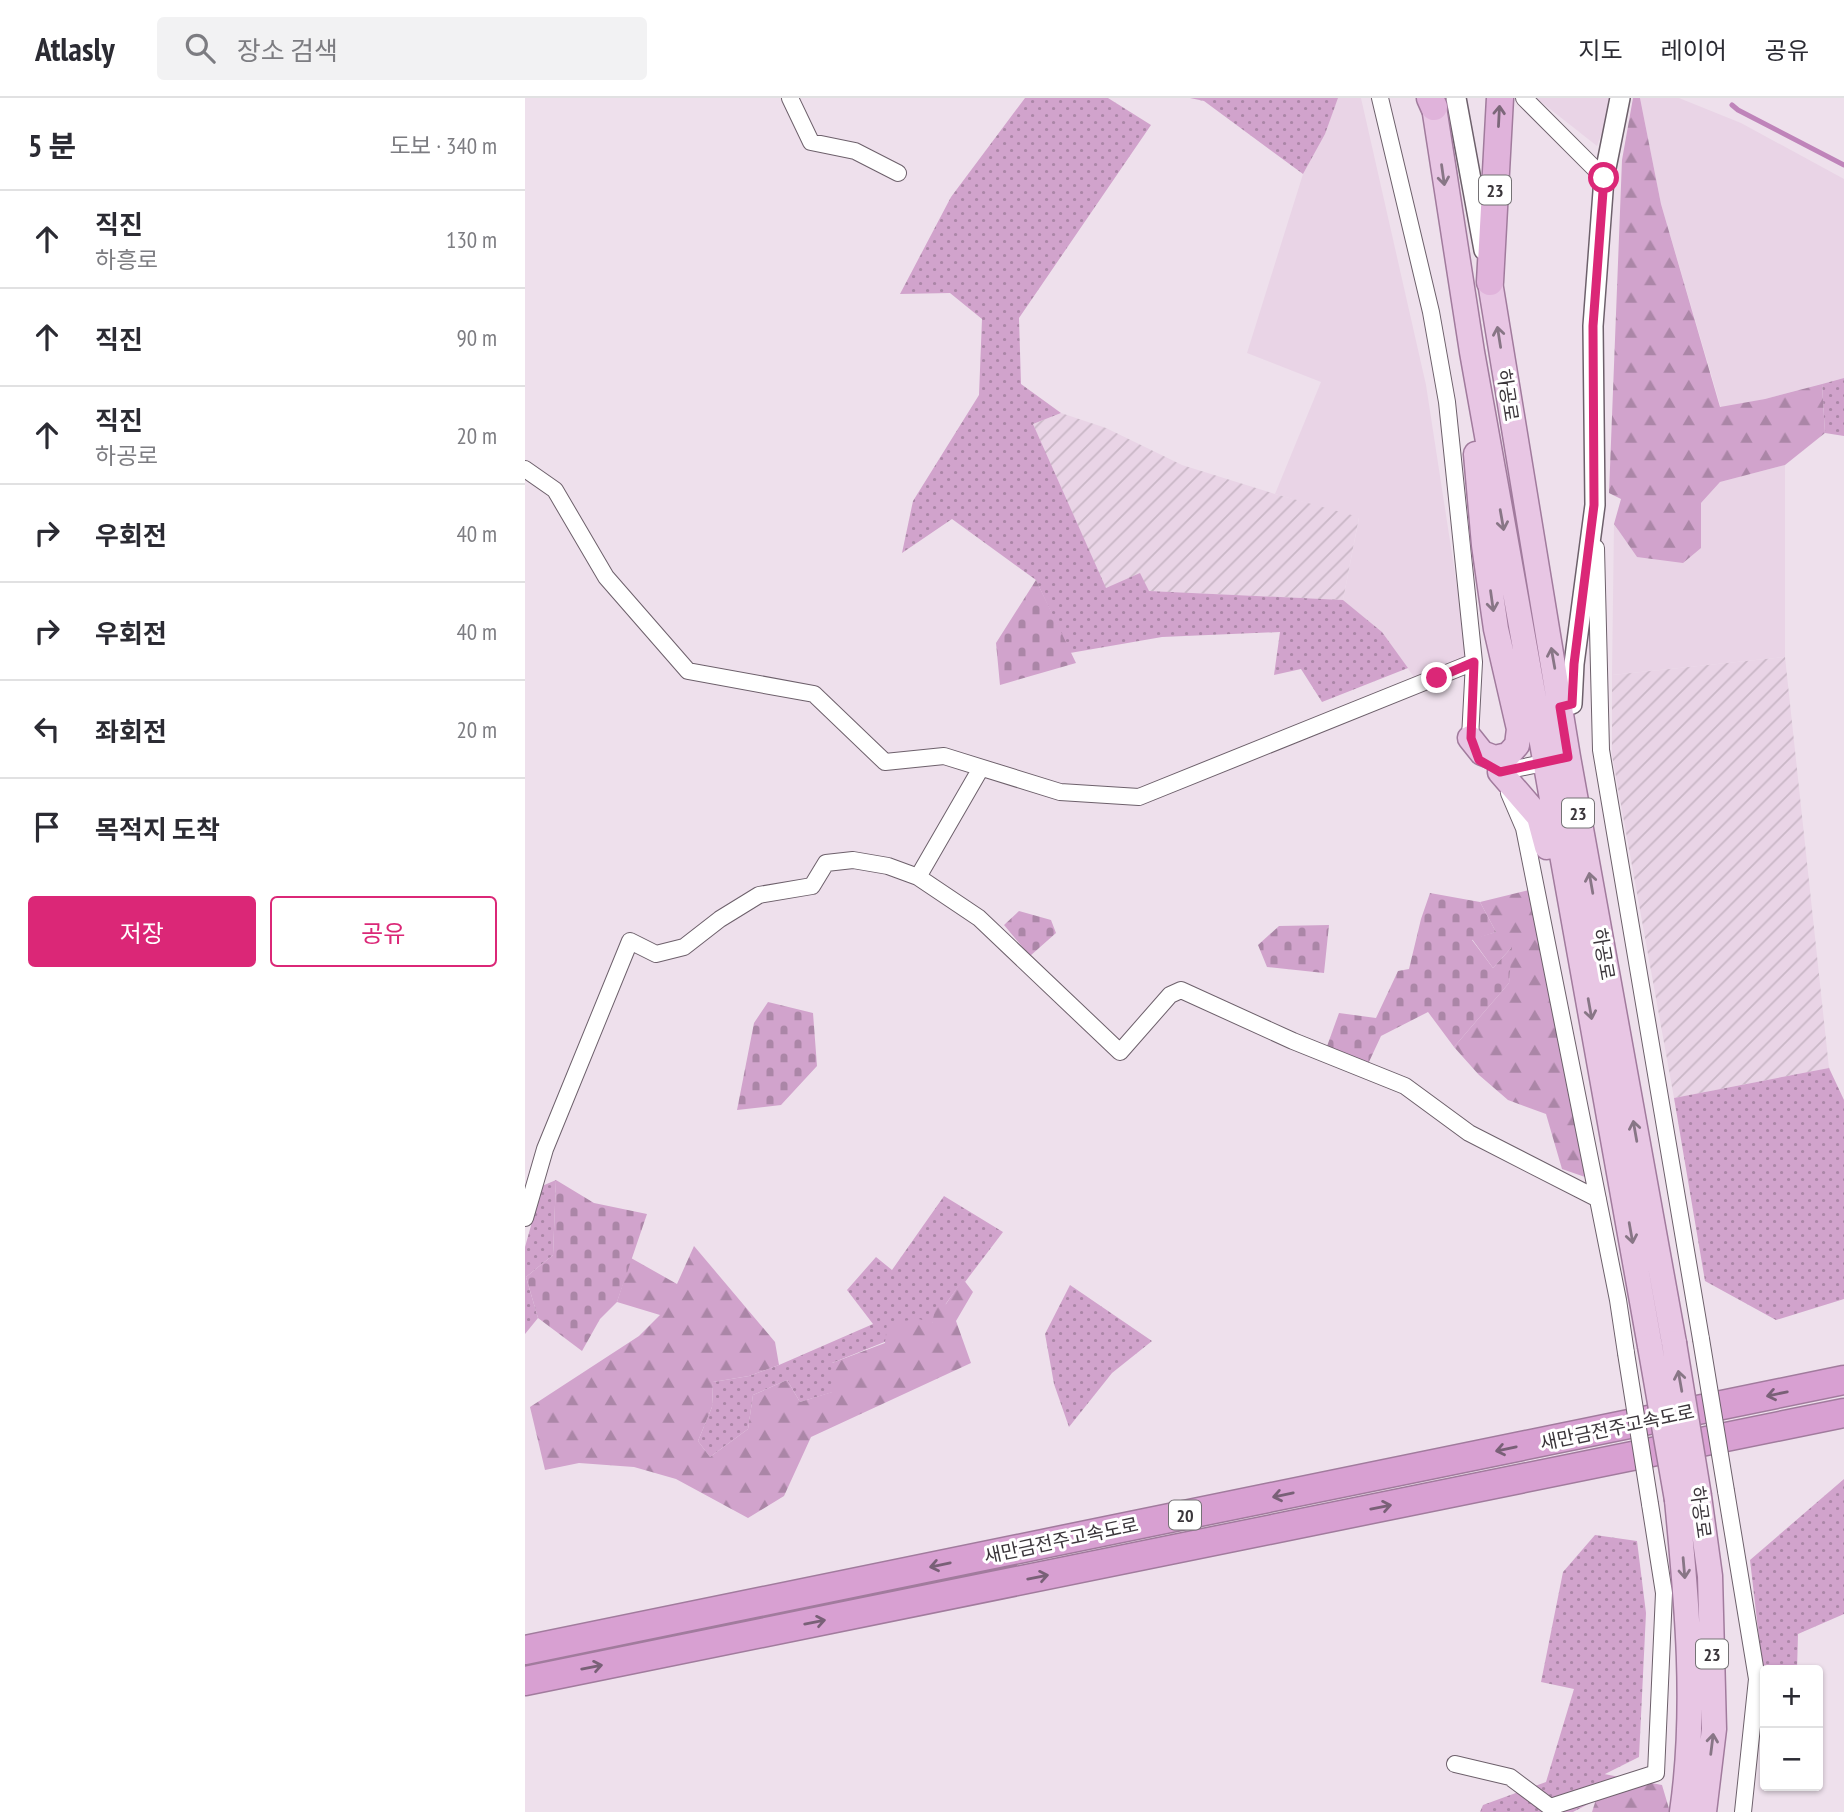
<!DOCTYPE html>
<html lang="ko">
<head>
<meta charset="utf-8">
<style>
	:root { --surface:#fff; --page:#f2f2f3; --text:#2b2b33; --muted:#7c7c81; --line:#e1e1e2; --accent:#db2777 }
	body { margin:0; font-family:"PT Sans Narrow","Noto Sans KR",sans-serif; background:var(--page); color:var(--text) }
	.controls { position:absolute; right:21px; bottom:21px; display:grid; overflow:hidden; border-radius:7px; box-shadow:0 2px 5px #0004 }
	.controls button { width:63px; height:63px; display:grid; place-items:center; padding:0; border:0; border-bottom:2px solid var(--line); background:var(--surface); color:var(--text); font:35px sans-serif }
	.stop { position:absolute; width:21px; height:21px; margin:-16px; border:5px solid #db2777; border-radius:50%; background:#fff }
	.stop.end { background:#db2777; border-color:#fff; box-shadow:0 2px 7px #0008 }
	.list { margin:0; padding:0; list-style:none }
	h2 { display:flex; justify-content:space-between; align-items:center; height:91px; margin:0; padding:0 28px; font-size:30px }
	h2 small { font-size:23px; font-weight:400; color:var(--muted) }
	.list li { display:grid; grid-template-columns:46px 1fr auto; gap:21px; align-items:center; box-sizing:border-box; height:98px; padding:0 28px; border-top:2px solid var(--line) }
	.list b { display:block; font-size:26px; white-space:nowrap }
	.list p { margin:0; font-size:23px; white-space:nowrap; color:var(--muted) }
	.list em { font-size:23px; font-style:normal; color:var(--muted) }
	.actions { display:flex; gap:14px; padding:21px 28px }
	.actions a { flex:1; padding:16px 0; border:2px solid var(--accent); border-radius:7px; text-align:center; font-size:24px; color:var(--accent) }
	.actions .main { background:var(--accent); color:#fff }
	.icon { flex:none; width:38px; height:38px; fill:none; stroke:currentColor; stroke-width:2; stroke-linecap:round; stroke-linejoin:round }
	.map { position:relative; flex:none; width:1319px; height:1714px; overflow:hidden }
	header { display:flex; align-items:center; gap:42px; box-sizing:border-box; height:98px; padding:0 35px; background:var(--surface); border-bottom:2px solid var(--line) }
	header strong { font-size:33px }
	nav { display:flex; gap:38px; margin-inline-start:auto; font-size:24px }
	.search { width:490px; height:63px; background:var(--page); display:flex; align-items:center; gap:18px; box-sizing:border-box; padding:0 24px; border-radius:7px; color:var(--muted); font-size:26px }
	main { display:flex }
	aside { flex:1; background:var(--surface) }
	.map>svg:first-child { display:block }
	.built { fill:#e9d4e6 }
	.industrial { fill:url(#industrial-furrows) }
	.grass { fill:url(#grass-dots) }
	.forest { fill:url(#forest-firs) }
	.cemetery { fill:url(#cemetery-stones) }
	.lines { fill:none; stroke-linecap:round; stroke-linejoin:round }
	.stream { stroke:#bf84ba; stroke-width:5 }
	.minor-casing { stroke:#6d606b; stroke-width:18 }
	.tertiary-casing { stroke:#6d606b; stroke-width:22 }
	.primary-casing { stroke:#a17b9d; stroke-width:27 }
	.trunk-casing { stroke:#a17b9d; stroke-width:29 }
	.motorway-casing { stroke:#a17b9d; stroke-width:31 }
	.minor { stroke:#fff; stroke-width:16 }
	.tertiary { stroke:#fff; stroke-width:19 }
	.primary { stroke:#e8c6e4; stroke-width:24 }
	.trunk { stroke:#e0b3db; stroke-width:26 }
	.motorway { stroke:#d8a0d2; stroke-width:28 }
	.minor-bridge-casing { stroke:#6d606b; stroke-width:18; stroke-linecap:butt }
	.primary-bridge-casing { stroke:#a17b9d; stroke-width:27; stroke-linecap:butt }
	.minor-bridge { stroke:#fff; stroke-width:16 }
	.primary-bridge { stroke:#e8c6e4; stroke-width:24 }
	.oneway { stroke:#7c677a }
	.oneway2 { stroke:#887686 }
	.oneway3 { stroke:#796077 }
	.route { stroke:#db2777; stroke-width:9 }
	.labels { text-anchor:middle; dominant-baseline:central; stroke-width:6; stroke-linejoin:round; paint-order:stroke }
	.shield { fill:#fff; stroke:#757275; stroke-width:2 }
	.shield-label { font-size:18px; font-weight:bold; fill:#3a353a }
	.street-label { font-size:19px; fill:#3a353a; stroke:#fff }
</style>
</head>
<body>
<header>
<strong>Atlasly</strong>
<div class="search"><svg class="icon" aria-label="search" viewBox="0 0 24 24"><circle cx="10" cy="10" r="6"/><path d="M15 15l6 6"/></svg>장소 검색</div>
<nav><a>지도</a><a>레이어</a><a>공유</a></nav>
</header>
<main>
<aside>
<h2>5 분<small>도보 · 340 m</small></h2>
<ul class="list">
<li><svg class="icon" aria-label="ahead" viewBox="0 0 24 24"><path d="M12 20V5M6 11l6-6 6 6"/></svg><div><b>직진</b><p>하흥로</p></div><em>130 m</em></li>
<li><svg class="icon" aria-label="ahead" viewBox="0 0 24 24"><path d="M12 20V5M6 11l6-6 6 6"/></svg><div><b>직진</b></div><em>90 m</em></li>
<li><svg class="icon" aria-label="ahead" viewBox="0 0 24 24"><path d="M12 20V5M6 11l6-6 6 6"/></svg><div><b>직진</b><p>하공로</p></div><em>20 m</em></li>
<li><svg class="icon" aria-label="right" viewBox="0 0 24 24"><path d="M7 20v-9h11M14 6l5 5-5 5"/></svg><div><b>우회전</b></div><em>40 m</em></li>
<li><svg class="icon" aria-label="right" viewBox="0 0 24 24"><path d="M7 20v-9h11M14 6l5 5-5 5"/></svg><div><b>우회전</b></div><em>40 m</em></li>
<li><svg class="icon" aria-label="left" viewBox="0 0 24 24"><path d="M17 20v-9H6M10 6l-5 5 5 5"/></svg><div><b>좌회전</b></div><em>20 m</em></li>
<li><svg class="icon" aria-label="arrive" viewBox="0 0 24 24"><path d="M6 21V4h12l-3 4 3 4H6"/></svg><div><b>목적지 도착</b></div></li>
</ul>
<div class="actions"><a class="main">저장</a><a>공유</a></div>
</aside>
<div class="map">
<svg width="1319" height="1714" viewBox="0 0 1319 1714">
	<defs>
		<pattern id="industrial-furrows" width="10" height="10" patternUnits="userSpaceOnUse" patternTransform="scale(1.75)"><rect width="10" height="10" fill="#e9d4e6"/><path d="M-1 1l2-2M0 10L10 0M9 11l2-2" fill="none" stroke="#c9b7c6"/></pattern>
		<pattern id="grass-dots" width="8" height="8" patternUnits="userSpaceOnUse" patternTransform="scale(1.75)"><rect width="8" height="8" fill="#d1a3cc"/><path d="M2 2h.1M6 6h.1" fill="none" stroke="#ab86a7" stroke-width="1.8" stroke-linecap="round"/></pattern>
		<pattern id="forest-firs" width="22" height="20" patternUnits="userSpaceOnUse" patternTransform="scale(1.75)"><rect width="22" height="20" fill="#d1a3cc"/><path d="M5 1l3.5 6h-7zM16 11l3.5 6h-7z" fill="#ab86a7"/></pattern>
		<pattern id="cemetery-stones" width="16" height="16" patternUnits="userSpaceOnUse" patternTransform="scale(1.75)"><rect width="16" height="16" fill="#d1a3cc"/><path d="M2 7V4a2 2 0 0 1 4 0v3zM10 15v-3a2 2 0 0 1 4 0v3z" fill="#ab86a7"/></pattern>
	</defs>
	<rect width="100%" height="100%" fill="#eee0ec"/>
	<!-- built -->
	<path class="built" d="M813 0H836L901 287 943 560 891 582 857 534 818 502 834 420 750 396 796 284 722 255 778 76 799 36Z
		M1011 0H1090L1072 48Z
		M1115 0H1154L1216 25 1319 81V280L1240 301 1196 310 1136 106Z
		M1260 367V559L1087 577 1089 426 1112 459 1176 450V405L1195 384Z"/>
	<!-- industrial -->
	<path class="industrial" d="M536 315 581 330 657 367 750 396 834 419 818 502 581 491 508 326Z
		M1260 559 1304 970 1149 1000 1087 657V577Z"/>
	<!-- grass -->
	<path class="grass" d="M500 0H583L626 27 494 220 496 286 536 315 508 326 581 490 615 475 624 493 818 502 857 534 883 570 797 604 776 571 749 577 755 534 637 539 545 555 511 482 427 421 377 455 388 403 454 297 457 221 425 195 375 196 426 99Z
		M665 0H813L800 36 778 76 679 3Z
		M1319 280V338L1300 335 1297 286Z
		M1304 970 1319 1002V1201L1251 1222 1180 1183 1149 1000Z
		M31 1082 28 1157 1 1179 13 1220 0 1236V1149L17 1088Z
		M419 1098 478 1134 440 1184 438 1182 407 1225 307 1265 308 1294 275 1304 262 1282 228 1297 223 1331 185 1359 173 1343 187 1309 188 1284 224 1278 254 1267 348 1226 322 1192 351 1159 367 1172Z
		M545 1187 627 1243 587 1275 544 1329 529 1286 520 1236Z
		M1319 1381V1516L1273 1536 1272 1572H1240V1592L1225 1462Z
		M1070 1437 1112 1443 1121 1515 1114 1659 1080 1676 1071 1702 1048 1714H955L958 1707 1021 1684 1049 1591 1016 1584 1038 1474Z"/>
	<!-- forest -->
	<path class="forest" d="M1108 0H1115L1136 106 1195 309 1240 301 1297 286 1300 335 1260 367 1195 384 1176 405V450L1158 465 1112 459 1089 426 1096 401 1084 395 1097 62Z
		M1004 792 1046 989 1060 1079 1037 1071 1021 1016 983 1002 954 977 929 949 984 885 986 850 968 870 947 841 971 834 955 804Z
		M169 1148 250 1244 254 1267 224 1278 188 1284 187 1309 173 1343 185 1359 223 1331 228 1297 262 1282 275 1304 307 1294V1265L360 1245 362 1225 394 1221 407 1225 411 1208 421 1206 438 1181 448 1194 431 1223 446 1265 286 1339 259 1398 223 1420 151 1381 109 1369 54 1365 20 1372 5 1309 114 1238 135 1217 92 1204 106 1160 152 1186Z
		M1079 1676 1137 1687 1145 1714H1067Z"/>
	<!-- cemetery -->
	<path class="cemetery" d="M511 482 551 565 475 587 471 545Z
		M905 795 955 804 971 834 947 842 968 870 987 849 984 885 929 949 903 914 856 938 843 966 801 951 814 915 851 920 873 873 884 871 896 821Z
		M494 813 526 822 531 835 505 858 479 827Z
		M804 827 799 875 742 869 733 847 754 828Z
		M243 904 288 915 292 968 256 1007 212 1012 229 925Z
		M31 1082 69 1105 122 1116 92 1204 75 1221 57 1253 13 1220 1 1179 28 1157Z"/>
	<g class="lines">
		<!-- stream -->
		<path class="stream" d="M1207 7 1213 12 1319 67"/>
		<defs>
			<path id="minor" d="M265 0 286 44 330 53 373 75
				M855 0 906 214 922 304 949 564 945 640 949 649
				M999 0 1079 80
				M0 371 30 392 81 479 163 573 289 596 360 664 419 658 535 694 614 699 949 564
				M1071 450 1076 652 1176 1241
				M975 674 1028 663
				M984 695 999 730 1093 1202 1101 1255
				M393 779 456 670
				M0 1120 20 1051 105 843 131 856 159 849 195 821 234 797 287 788 301 765 328 762 363 768 393 779 454 820 595 954 645 897 656 892 768 943 880 988 944 1035 1073 1101
				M1201 1393 1232 1581 1218 1714
				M930 1666 985 1679 1025 1709 1131 1675 1139 1495 1125 1406"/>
			<path id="tertiary" d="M931 0 959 152
				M1035 609 1047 606 1049 566 1070 407 1068 228 1079 80 1095 0"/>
			<path id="primary" d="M909 9 947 254 1125 1248
				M965 184 1043 659 1149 1245
				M945 640 957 655 970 660 983 657 992 647 994 631 971 531 959 447 951 356
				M975 674 1014 719 1022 749
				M1174 1398 1185 1478 1189 1631 1179 1714
				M1152 1402C1162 1505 1172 1611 1157 1714"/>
			<path id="trunk" d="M905 0 909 9
				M965 184 975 0"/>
			<path id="motorway" d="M0 1552 1319 1282
				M0 1583 1319 1315"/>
		</defs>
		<!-- minor casing -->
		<use href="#minor" class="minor-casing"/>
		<!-- tertiary casing -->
		<use href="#tertiary" class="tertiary-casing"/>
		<!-- primary casing -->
		<use href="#primary" class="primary-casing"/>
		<!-- trunk casing -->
		<use href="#trunk" class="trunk-casing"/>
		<!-- motorway casing -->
		<use href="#motorway" class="motorway-casing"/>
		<!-- minor -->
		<use href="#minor" class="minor"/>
		<!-- tertiary -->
		<use href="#tertiary" class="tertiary"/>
		<!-- primary -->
		<use href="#primary" class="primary"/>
		<!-- trunk -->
		<use href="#trunk" class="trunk"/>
		<!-- motorway -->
		<use href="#motorway" class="motorway"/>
		<defs>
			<path id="minor-bridge" d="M1176 1241 1201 1393
				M1101 1255 1125 1406"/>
			<path id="primary-bridge" d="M1149 1245 1174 1398
				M1125 1248 1152 1402"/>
		</defs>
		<!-- minor-bridge casing -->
		<use href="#minor-bridge" class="minor-bridge-casing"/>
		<!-- primary-bridge casing -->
		<use href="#primary-bridge" class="primary-bridge-casing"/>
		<!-- minor-bridge -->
		<use href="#minor-bridge" class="minor-bridge"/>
		<!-- primary-bridge -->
		<use href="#primary-bridge" class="primary-bridge"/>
	</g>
	<!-- one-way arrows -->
	<defs><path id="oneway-shaft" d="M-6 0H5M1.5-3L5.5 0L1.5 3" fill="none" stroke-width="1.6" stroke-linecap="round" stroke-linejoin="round" transform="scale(1.75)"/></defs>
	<use class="oneway" href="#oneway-shaft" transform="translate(974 18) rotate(-87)"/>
	<g class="oneway2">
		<use href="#oneway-shaft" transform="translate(918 77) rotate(82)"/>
		<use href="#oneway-shaft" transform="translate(974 239) rotate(-99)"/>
		<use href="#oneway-shaft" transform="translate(977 422) rotate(80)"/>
		<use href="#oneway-shaft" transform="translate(967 503) rotate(82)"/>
		<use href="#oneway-shaft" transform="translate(1028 560) rotate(-100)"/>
		<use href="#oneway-shaft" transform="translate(1066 785) rotate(-100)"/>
		<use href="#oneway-shaft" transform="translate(1065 911) rotate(80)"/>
		<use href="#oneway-shaft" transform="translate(1110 1033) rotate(-100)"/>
		<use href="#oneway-shaft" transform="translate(1106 1135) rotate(80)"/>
		<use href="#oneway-shaft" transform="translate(1155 1283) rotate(-100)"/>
		<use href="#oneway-shaft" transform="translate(1159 1470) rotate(85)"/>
		<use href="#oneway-shaft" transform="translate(1187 1646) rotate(-83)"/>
	</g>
	<g class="oneway3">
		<use href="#oneway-shaft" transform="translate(1252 1296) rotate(168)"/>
		<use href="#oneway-shaft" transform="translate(981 1351) rotate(168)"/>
		<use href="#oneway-shaft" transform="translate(758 1397) rotate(168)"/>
		<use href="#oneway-shaft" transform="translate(856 1409) rotate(-11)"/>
		<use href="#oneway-shaft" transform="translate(415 1467) rotate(168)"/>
		<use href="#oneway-shaft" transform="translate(513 1479) rotate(-11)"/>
		<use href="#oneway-shaft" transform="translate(290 1524) rotate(-11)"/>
		<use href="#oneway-shaft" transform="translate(67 1569) rotate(-11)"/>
	</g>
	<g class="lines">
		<!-- route -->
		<path class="route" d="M912 580 949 564 946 640 954 662 975 674 1043 659 1035 609 1047 606 1049 566 1069 407 1068 228 1079 80"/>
	</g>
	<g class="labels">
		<!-- shield labels -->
		<g class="shield">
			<rect x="954" y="77.5" width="32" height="29" rx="5"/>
			<rect x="1037" y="700.5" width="32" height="29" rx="5"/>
			<rect x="644" y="1402.5" width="32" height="29" rx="5"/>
			<rect x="1171" y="1541.5" width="32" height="29" rx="5"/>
		</g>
		<g class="shield-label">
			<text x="970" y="92">23</text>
			<text x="1053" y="715">23</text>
			<text x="660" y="1417">20</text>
			<text x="1187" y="1556">23</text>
		</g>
		<!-- street labels -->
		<g class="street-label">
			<text transform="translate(983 297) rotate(81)">하공로</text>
			<text transform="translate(1079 856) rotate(80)">하공로</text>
			<text transform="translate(1092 1329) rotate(-12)">새만금전주고속도로</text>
			<text transform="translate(1176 1414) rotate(82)">하공로</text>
			<text transform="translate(536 1442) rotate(-12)">새만금전주고속도로</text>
		</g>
	</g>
</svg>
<div class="controls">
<button>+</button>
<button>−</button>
</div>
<div class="stop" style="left:1079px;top:80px"></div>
<div class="stop end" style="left:912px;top:580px"></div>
</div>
</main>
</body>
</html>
